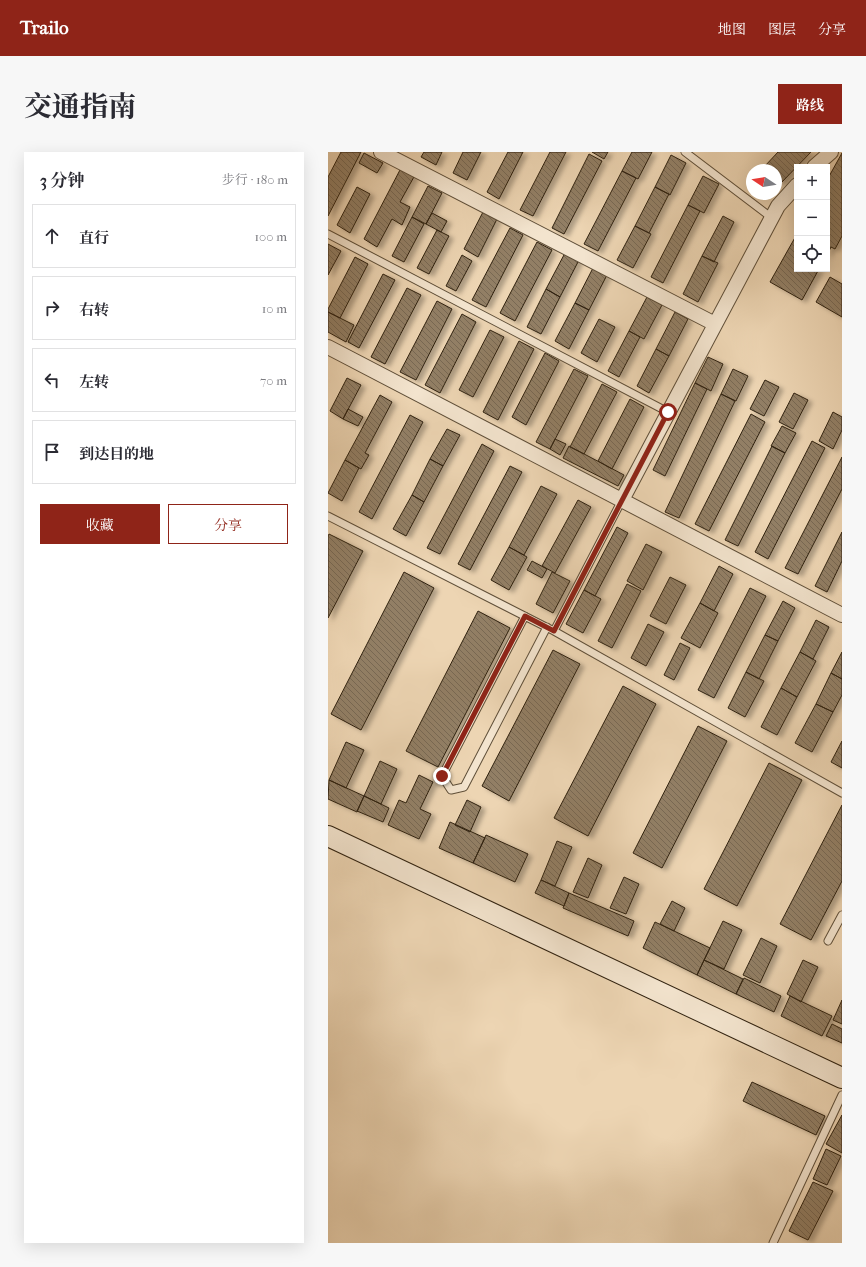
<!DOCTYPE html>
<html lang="zh">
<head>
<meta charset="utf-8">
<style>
	:root { --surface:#fff; --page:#f7f7f7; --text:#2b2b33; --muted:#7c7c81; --line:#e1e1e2; --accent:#8f2418 }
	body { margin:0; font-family:"IM FELL French Canon","Noto Serif SC",serif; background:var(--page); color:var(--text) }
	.controls { position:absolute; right:12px; top:12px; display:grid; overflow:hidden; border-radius:0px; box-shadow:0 4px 16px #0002 }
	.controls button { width:36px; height:36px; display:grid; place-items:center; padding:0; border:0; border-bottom:1px solid var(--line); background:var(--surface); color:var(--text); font:20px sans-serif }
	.compass { position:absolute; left:418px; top:12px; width:36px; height:36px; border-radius:50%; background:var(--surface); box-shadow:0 4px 16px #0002; rotate:282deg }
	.stop { position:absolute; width:12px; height:12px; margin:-9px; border:3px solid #8f2418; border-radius:50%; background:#fff }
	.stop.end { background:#8f2418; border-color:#fff; box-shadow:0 1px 4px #0008 }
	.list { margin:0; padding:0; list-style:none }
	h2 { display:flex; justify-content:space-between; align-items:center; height:52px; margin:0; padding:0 16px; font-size:17px }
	h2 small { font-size:13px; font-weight:400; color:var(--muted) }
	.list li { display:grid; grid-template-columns:26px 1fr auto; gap:12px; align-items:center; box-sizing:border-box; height:64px; margin:0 8px 8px; padding:0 8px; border:1px solid var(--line); border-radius:0px }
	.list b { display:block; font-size:15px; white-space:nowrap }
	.list em { font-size:13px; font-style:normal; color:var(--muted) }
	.actions { display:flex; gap:8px; padding:12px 16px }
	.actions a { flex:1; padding:9px 0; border:1px solid var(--accent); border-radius:0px; text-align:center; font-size:14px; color:var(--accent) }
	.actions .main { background:var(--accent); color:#fff }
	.icon { flex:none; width:22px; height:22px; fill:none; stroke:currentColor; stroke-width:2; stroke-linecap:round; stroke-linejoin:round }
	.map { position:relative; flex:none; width:514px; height:1091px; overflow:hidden; border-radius:0px }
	header { display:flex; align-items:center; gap:24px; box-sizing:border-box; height:56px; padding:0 20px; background:var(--accent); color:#fff }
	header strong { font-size:19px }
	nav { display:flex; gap:22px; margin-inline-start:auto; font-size:14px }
	.intro { display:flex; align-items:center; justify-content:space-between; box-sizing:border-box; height:96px; padding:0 24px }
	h1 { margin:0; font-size:28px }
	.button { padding:10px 18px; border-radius:0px; background:var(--accent); color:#fff; font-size:14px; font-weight:700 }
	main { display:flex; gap:24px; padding:0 24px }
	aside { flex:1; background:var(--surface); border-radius:0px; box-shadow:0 4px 16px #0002 }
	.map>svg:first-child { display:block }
	.building { fill:url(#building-back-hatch); stroke:#302210; filter:url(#shadow) }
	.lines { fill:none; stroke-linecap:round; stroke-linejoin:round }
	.lane-casing { stroke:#5f4f39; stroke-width:9 }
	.street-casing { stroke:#5f4f39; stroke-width:16 }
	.secondary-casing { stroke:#302210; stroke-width:22 }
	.lane { stroke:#f3e4ce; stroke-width:7 }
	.street { stroke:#f3e4ce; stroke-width:14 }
	.secondary { stroke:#f3e4ce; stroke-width:20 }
	.route { stroke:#8f2418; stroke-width:5 }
</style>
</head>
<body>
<header>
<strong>Trailo</strong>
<nav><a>地图</a><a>图层</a><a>分享</a></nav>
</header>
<div class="intro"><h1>交通指南</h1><a class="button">路线</a></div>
<main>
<aside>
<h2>3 分钟<small>步行 · 180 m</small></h2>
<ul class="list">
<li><svg class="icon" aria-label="ahead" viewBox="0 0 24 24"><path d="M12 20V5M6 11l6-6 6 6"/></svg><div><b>直行</b></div><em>100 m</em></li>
<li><svg class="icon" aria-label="right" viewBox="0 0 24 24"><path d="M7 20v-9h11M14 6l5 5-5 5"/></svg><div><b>右转</b></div><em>10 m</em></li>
<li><svg class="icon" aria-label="left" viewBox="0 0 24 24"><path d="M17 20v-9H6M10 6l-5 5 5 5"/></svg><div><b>左转</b></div><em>70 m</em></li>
<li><svg class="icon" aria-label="arrive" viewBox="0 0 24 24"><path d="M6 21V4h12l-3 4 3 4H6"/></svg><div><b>到达目的地</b></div></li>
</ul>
<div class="actions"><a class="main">收藏</a><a>分享</a></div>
</aside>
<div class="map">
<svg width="514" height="1091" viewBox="0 0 514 1091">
	<defs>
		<pattern id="building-back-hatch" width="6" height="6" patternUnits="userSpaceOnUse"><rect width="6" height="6" fill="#927f65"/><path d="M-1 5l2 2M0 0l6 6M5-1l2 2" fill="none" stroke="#786852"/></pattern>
		<filter id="shadow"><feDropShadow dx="4.5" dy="2.5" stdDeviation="2" flood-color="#0004"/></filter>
	</defs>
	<rect width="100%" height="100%" fill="#edd5b3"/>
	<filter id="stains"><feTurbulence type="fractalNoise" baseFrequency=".005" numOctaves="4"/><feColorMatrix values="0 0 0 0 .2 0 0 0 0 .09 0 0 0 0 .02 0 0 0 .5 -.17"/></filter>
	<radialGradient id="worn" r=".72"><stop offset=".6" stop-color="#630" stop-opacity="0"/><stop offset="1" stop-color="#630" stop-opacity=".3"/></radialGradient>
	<!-- building -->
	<path class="building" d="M13 0H33L0 64V25Z
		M96 0H114L108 13 93 5Z
		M135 0H153L139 28 125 21Z
		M180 0H195L171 47 159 40Z
		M222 0H238L205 64 192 58Z
		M264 0H280L276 7Z
		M304 0H324L310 27 294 19Z
		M450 0H483L453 31 448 26V18H440L436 15Z
		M36 1 55 11 49 21 31 11Z
		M514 1V84L507 97 503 95 499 103V28Z
		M261 2 274 9 236 82 224 76Z
		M343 3 358 11 342 43 327 35Z
		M73 16 87 23 72 50 82 55 74 73 64 67 49 95 36 87Z
		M294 19 308 26 270 99 256 92Z
		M375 24 391 32 376 61 360 53Z
		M100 34 114 41 98 72 84 65Z
		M29 35 42 42 22 81 9 73Z
		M327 35 341 42 321 81 307 74Z
		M360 53 372 59 335 131 323 125Z
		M155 60 169 67 150 105 136 97Z
		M104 61 119 69 113 80 98 72Z
		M395 64 406 70 386 110 374 104Z
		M84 65 96 72 76 110 64 104Z
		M307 74 323 82 305 116 289 108Z
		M182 76 195 83 158 155 144 148Z
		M109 78 121 84 101 122 89 116Z
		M469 82V117H491L474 148 442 130Z
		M209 90 224 98 187 169 172 161Z
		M0 92 13 99 0 123Z
		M237 101 251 108 232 145 218 137Z
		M134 103 144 109 128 139 118 134Z
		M374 104 390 111 370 150 355 142Z
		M27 105 40 112 12 166 0 160V157Z
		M265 116 279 123 261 158 247 151Z
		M55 122 67 128 31 196 20 190Z
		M502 125 514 132V165L488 150Z
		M79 136 93 143 57 212 43 205Z
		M218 137 232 145 213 182 199 175Z
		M319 145 334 153 316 187 301 179Z
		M109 149 124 157 88 228 72 220Z
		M247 151 261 158 241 197 227 189Z
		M0 160 26 173 18 190 0 180Z
		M347 160 360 167 341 204 328 197Z
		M134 162 148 170 112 241 97 233Z
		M271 167 287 175 269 210 253 201Z
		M162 178 176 185 145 245 131 238Z
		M301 179 312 185 291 225 280 219Z
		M191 189 206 197 170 268 155 260Z
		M328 197 341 204 321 241 309 234Z
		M217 201 231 209 198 273 184 265Z
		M380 205 395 212 383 239 367 231Z
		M246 217 260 224 222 297 208 290Z
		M405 217 420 224 408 249 393 242Z
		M19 226 33 233 15 267 2 259Z
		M437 228 451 235 436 264 422 257Z
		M367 231 379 237 337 324 325 318Z
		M274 232 289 240 256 302 242 295Z
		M466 241 480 248 465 277 451 270Z
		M393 242 407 249 351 366 337 360Z
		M52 243 64 250 37 301 41 303 33 317 17 308Z
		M302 247 316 255 284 317 270 309Z
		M20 257 35 265 30 274 15 267Z
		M505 260 514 265V278L505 297 491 289Z
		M423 262 437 270 381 379 367 372Z
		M82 263 95 270 44 367 31 360Z
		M454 274 468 281 457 301 443 294Z
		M119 277 132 283 115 314 102 307Z
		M227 287 238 292 232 303 222 297Z
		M484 289 497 296 440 407 427 400Z
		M154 292 166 299 112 402 99 396Z
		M241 294 296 323 290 334 235 306Z
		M444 294 457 301 410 394 397 388Z
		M514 305V337L470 422 457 416Z
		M102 307 115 314 96 350 84 343Z
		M17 308 31 316 14 349 0 341Z
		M182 314 194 320 142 418 130 412Z
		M213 334 229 342 196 403 181 395Z
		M84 343 96 350 78 384 65 377Z
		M250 348 263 355 227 421 214 414Z
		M289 375 300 381 267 444 256 438Z
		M514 380V409L499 440 487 434Z
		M1 382 35 399 0 466V384Z
		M318 392 334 400 315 438 299 429Z
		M181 395 199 405 181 438 163 428Z
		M204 409 219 417 214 426 199 418Z
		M391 414 405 422 386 459 372 451Z
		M76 420 106 436 33 578 3 562Z
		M224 420 242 429 225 461 208 452Z
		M342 425 358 433 338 472 322 464Z
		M299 432 313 439 284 496 270 489Z
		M422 436 438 444 386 546 370 538Z
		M256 438 273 447 255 481 238 472Z
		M455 449 467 456 450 489 437 483Z
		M372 451 390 461 372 496 353 486Z
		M150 459 182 476 110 615 78 599Z
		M488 468 501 475 485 507 472 500Z
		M320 472 336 480 318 514 303 506Z
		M437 483 450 489 431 527 418 520Z
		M352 491 362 496 346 528 336 523Z
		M225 498 252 512 181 649 154 634Z
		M472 500 488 509 469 545 453 536Z
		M514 500V527L503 521Z
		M418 520 436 529 417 565 400 556Z
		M503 521 514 527V543L505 560 488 552Z
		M295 534 328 552 260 684 226 666Z
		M453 536 469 545 449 583 433 575Z
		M488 552 505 560 484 600 467 591Z
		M370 574 399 589 334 716 305 701Z
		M514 589V616L503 610Z
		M18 590 36 598 18 636 1 628Z
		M52 609 69 617 53 652 36 644Z
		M441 611 474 628 409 754 376 737Z
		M91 623 105 630 92 657 103 662 91 687 60 673 71 648 78 651Z
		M1 628 36 644 29 660 0 647Z
		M36 644 61 656 55 670 29 659Z
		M139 648 153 655 142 680 127 673Z
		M514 653V729L483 788 452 772Z
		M122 670 157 686 145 711 111 696Z
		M158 683 200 702 187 730 145 711Z
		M229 689 244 695 227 734 213 728Z
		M260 706 274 713 260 746 245 740Z
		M296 725 311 732 298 762 282 756Z
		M213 728 241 741 236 754 207 741Z
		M241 741 306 769 300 784 235 756Z
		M344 749 357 756 346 779 332 772Z
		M395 769 414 778 396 817 376 808Z
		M327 770 382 796 369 823 315 796Z
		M433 786 449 794 432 831 415 823Z
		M376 808 415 827 408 842 369 823Z
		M475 808 490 815 473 850 459 842Z
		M416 826 453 844 446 860 408 842Z
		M462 844 504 864 494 884 453 864Z
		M514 848V872L505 868Z
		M504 872 514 877V891L498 884Z
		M424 930 497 964 488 983 415 949Z
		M514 963V1001L498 992Z
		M498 997 513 1004 499 1033 485 1027Z
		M485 1030 505 1039 480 1088 461 1079Z"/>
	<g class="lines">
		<defs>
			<path id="lane" d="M357 0 444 66
				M0 82 340 260
				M0 364 226 479 514 641
				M197 464 114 624 123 638 136 635 219 475
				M226 479 294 348
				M500 789 514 763
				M445 1091 514 943"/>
			<path id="street" d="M53 0 387 172
				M486 15 503 0
				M0 195 514 463
				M294 348 450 54 469 33"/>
			<path id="secondary" d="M0 684 514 926"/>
		</defs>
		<!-- lane casing -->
		<use href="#lane" class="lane-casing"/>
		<!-- street casing -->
		<use href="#street" class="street-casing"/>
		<!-- secondary casing -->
		<use href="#secondary" class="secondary-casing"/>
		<!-- lane -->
		<use href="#lane" class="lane"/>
		<!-- street -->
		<use href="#street" class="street"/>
		<!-- secondary -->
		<use href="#secondary" class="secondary"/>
	</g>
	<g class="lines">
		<!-- route -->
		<path class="route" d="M114 624 197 464 226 479 340 260"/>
	</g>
	<rect width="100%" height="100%" filter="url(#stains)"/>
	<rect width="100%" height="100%" fill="url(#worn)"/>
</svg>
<div class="controls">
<button>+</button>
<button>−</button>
<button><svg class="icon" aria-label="locate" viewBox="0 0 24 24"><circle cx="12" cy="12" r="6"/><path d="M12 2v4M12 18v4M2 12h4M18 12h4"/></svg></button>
</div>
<svg class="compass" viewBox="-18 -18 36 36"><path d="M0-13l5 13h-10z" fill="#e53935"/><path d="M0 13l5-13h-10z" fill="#7c7c81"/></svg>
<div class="stop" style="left:340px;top:260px"></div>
<div class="stop end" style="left:114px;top:624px"></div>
</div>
</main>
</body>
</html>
